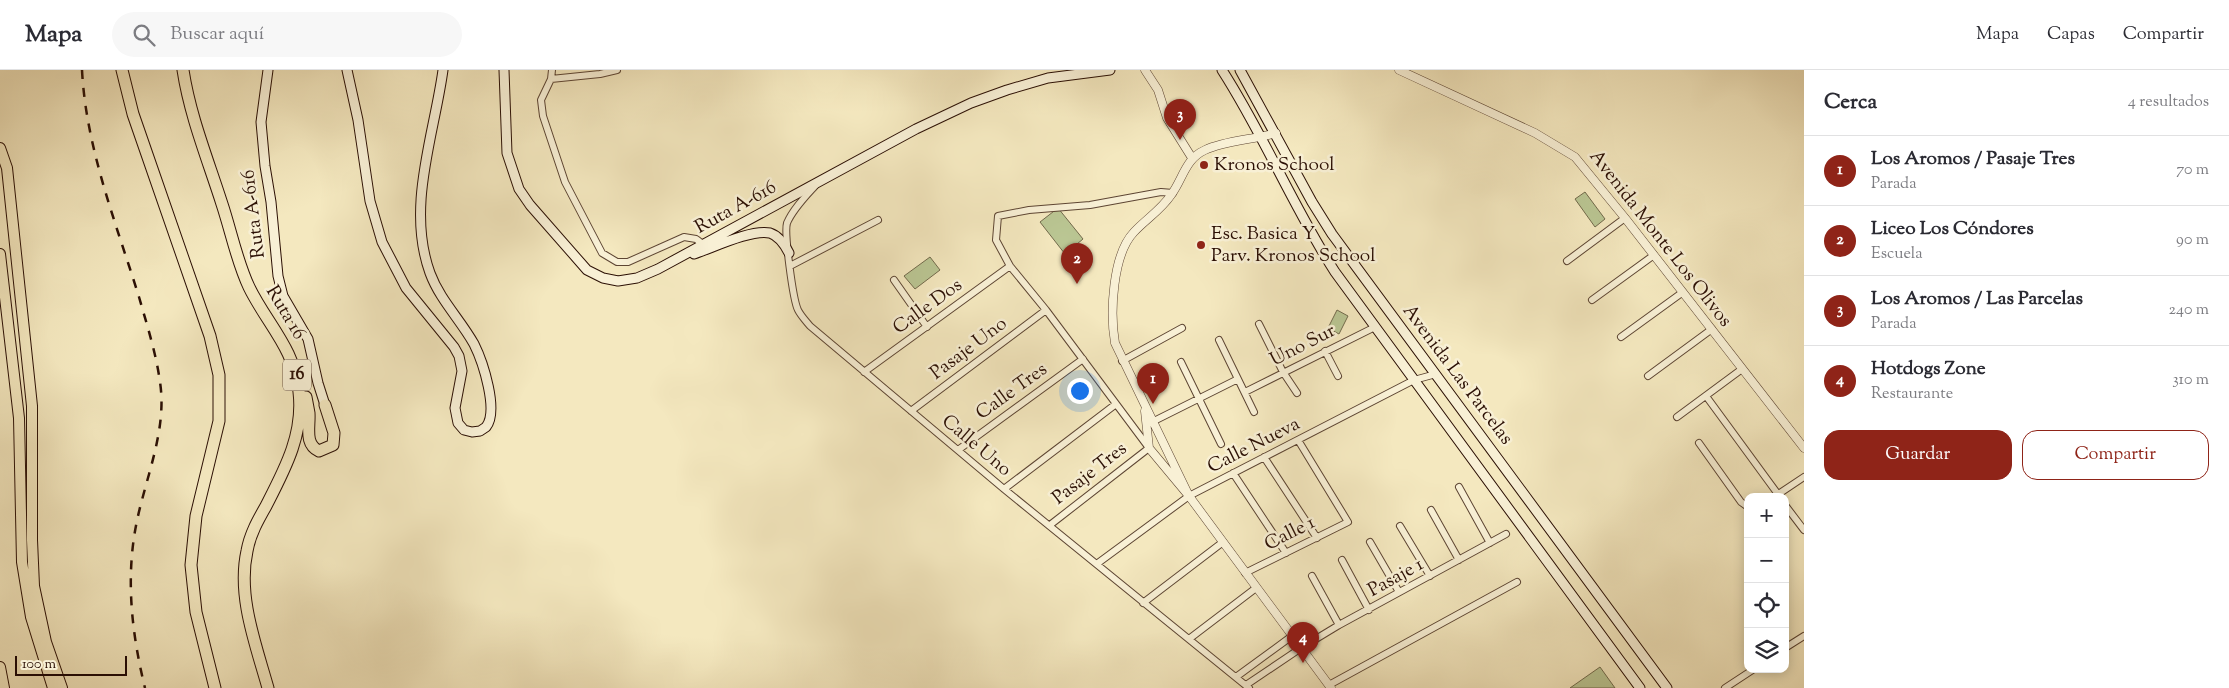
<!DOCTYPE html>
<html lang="es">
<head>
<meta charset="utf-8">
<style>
	:root { --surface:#fff; --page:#f7f7f7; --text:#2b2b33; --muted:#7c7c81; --line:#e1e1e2; --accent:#8f2418 }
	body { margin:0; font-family:"Sorts Mill Goudy",serif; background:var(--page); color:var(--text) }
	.controls { position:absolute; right:15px; bottom:15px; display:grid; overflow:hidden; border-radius:10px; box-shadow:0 2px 12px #0003 }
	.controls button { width:45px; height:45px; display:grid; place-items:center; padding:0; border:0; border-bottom:1px solid var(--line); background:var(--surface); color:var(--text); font:25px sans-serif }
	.scale { position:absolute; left:15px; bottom:12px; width:112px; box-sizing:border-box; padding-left:5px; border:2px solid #2b0f04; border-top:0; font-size:14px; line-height:18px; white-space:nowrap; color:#2b0f04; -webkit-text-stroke:4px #f8f0d5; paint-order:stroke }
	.you { position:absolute; left:1079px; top:320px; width:18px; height:18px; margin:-12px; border:4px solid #fff; border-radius:50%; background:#1a73e8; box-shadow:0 0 0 8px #1a73e833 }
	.badge { display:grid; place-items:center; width:32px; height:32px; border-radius:50%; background:var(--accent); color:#fff; font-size:16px; font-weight:700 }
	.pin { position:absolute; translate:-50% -41px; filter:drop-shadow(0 1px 2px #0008) }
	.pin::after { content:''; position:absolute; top:26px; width:18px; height:15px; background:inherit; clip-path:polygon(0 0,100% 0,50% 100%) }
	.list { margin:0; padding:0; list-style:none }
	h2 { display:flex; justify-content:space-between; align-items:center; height:65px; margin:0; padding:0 20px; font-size:21px }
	h2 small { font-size:16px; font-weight:400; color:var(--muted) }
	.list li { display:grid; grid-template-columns:32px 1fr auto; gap:15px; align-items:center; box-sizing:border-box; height:70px; padding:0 20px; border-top:1px solid var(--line) }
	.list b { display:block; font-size:19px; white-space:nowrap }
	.list p { margin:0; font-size:16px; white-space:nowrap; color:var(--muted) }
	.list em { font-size:16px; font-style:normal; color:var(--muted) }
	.actions { display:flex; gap:10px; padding:15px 20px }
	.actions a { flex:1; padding:11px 0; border:1px solid var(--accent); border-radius:15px; text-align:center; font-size:18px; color:var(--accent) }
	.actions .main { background:var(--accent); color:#fff }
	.icon { flex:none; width:28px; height:28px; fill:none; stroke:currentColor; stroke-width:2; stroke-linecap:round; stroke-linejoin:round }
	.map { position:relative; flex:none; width:1804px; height:618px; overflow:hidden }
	header { display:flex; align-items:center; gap:30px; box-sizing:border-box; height:70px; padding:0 25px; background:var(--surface); border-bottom:1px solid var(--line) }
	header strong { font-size:24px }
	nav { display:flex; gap:28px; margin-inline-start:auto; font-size:18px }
	.search { width:350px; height:45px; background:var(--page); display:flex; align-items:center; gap:12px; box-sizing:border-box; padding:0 18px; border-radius:28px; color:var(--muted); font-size:19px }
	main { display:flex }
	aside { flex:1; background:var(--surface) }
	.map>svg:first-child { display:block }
	.green { fill:#bac693; stroke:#726a4c }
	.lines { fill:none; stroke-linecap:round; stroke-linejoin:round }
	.minor-casing { stroke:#5d4533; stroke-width:8 }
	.tertiary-casing { stroke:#5d4533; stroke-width:9 }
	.secondary-casing { stroke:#2b0f04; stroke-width:11 }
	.primary-casing { stroke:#2b0f04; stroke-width:12 }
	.motorway-casing { stroke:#2b0f04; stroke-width:13 }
	.minor { stroke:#f8f0d5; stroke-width:6 }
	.tertiary { stroke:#f8f0d5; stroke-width:8 }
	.secondary { stroke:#f8f0d5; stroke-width:9 }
	.primary { stroke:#f4e8bf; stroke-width:10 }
	.motorway { stroke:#f4e8bf; stroke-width:11 }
	.rail { stroke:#2b0f04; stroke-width:2.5; stroke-dasharray:9 9; stroke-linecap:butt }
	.poi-dot { fill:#8f2418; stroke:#f8f0d5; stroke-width:2 }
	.labels { text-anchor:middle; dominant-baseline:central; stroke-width:5; stroke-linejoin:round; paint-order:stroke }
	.shield { fill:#f8f0d5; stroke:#685243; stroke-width:1 }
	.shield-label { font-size:18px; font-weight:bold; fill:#2b0f04 }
	.poi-label { font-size:19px; fill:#2b0f04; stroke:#f8f0d5; text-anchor:start }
	.street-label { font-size:19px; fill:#2b0f04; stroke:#f8f0d5 }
</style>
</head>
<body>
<header>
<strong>Mapa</strong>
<div class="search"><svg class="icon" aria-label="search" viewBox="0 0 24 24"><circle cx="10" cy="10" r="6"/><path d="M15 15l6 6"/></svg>Buscar aquí</div>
<nav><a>Mapa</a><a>Capas</a><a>Compartir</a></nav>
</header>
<main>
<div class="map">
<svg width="1804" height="618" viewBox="0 0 1804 618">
	<rect width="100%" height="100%" fill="#f4e8bf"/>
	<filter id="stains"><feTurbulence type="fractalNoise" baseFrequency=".004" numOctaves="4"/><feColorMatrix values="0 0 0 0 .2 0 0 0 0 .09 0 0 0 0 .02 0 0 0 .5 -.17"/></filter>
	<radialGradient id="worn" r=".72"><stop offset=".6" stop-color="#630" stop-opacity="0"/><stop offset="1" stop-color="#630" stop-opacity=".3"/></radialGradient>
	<!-- green -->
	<path class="green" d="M1585 122 1605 149 1595 157 1575 129Z
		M1058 138 1083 169 1065 184 1040 152Z
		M930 187 940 200 915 219 904 206Z
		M1337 240 1348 246 1339 264 1328 258Z
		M1600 597 1615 618H1570Z"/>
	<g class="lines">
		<defs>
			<path id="minor" d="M552 0 551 9 541 30 543 46 565 112 602 183 617 192H628L684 167 696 169 704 175
				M551 9 600 4 617 0
				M815 116C805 127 793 139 787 153 784 163 793 230 798 240 801 246 806 251 810 256L1004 419 1249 618
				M1567 191 1625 148
				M790 196 878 150
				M894 210 927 257
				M1592 230 1654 185
				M1259 254 1283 302 1297 323
				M1621 267 1683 222
				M1219 270 1254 342
				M1325 281 1338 306
				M1122 291 1182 258
				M1181 292 1221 374
				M864 302 1010 196
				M1648 306 1712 259
				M1245 322 1375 257
				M1706 326 1780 427
				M911 341 1046 240
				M1677 347 1742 299
				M1150 353 1238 309
				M1699 373 1741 432 1748 437
				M958 380 1083 289
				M1264 387 1317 468
				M1233 403 1286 483
				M1459 417 1490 473
				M1004 419 1116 334
				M1774 427 1804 407
				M1785 435 1804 460
				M1431 440 1459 490
				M1050 455 1149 378 1046 240 1010 196 996 170 998 146 1029 140 1090 135 1161 122 1173 123
				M1400 456 1430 506
				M1370 472 1399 522
				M1342 490 1369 540
				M1098 493 1189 426 1414 310 1436 304
				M1245 503 1348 452 1298 370
				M1312 506 1339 555
				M1143 533 1223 472
				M1189 569 1256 518
				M1785 578 1804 566
				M1236 607 1292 566
				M1246 615 1301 578 1339 555 1506 464
				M1329 615 1517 512
				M1725 618 1754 599"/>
			<path id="tertiary" d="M1145 0 1158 20 1167 48 1192 88
				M1399 0 1535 63 1575 87 1625 148 1804 378
				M1145 341 1149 378 1189 426 1331 618
				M1189 426 1115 273C1110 244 1112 185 1134 162 1146 149 1161 140 1171 125 1183 109 1185 89 1205 80 1226 70 1253 70 1276 63"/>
			<path id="secondary" d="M268 0 261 52 265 96 271 132 278 206 283 226 308 269 318 313 325 335
				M347 0 358 50 370 131 382 172 406 218 454 277 459 286 462 301 455 338 458 353 464 360 472 362 480 361 486 357C499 341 483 292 474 274 460 249 440 230 430 203 406 137 434 66 443 0
				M504 0 507 83 519 119 530 135 587 200 603 208 618 211 637 208 658 199 916 59 971 33 1007 20 1048 8 1110 0
				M1222 0C1264 65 1293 137 1335 202L1640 618
				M1240 0 1312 132 1332 164 1667 618
				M694 184C712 178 751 159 770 163 779 166 785 175 789 183"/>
			<path id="primary" d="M0 78 7 98 32 336V470L34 516 46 572 62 618
				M0 184 19 348 22 492 31 547 53 618
				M0 597 4 618"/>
			<path id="motorway" d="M122 0 133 44 210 266 219 305V351L196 446 191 495 196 542 215 618
				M183 0C190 46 208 90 222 134 231 161 237 192 249 217 267 254 295 279 299 322 304 364 285 399 266 436 258 450 250 464 247 481 237 526 256 575 268 618
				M306 327C307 332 308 338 309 343 310 357 304 374 319 381L333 375 334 363 325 335"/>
		</defs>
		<!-- minor casing -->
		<use href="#minor" class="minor-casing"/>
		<!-- tertiary casing -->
		<use href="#tertiary" class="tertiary-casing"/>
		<!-- secondary casing -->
		<use href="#secondary" class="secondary-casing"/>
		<!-- primary casing -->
		<use href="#primary" class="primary-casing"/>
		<!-- motorway casing -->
		<use href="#motorway" class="motorway-casing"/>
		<!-- minor -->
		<use href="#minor" class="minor"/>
		<!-- tertiary -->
		<use href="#tertiary" class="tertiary"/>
		<!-- secondary -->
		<use href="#secondary" class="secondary"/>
		<!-- primary -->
		<use href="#primary" class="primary"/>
		<!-- motorway -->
		<use href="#motorway" class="motorway"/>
		<!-- rail -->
		<path class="rail" d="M82 0C86 78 116 153 139 227 147 255 156 283 160 312 167 357 148 402 138 446 125 503 131 561 145 618"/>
	</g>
	<!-- markers -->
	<g class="poi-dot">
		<circle cx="1204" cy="95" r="5"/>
		<circle cx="1201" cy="175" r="5"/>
	</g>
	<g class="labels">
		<!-- shield labels -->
		<rect class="shield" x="283" y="289.5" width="28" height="31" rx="4"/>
		<g class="shield-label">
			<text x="297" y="305">16</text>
		</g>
		<!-- poi labels -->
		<g class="poi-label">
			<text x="1214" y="95">Kronos School</text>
			<text x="1211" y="164">Esc. Basica Y<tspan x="1211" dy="22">Parv. Kronos School</tspan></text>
		</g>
		<!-- street labels -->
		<g class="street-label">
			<text transform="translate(736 138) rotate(-29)">Ruta A-616</text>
			<text transform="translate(254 144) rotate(-97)">Ruta A-616</text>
			<text transform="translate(1660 169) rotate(52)">Avenida Monte Los Olivos</text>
			<text transform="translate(928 237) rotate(-36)">Calle Dos</text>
			<text transform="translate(285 243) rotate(59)">Ruta 16</text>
			<text transform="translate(1303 276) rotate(-27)">Uno Sur</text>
			<text transform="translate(969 279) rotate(-37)">Pasaje Uno</text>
			<text transform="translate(1457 305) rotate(53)">Avenida Las Parcelas</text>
			<text transform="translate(1012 322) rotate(-36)">Calle Tres</text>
			<text transform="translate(976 376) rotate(40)">Calle Uno</text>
			<text transform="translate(1254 376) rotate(-27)">Calle Nueva</text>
			<text transform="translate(1090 404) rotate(-38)">Pasaje Tres</text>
			<text transform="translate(1290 464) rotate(-27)">Calle 1</text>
			<text transform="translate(1396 508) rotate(-29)">Pasaje 1</text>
		</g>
	</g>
	<rect width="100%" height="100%" filter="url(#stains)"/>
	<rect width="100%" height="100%" fill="url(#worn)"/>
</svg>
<div class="controls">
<button>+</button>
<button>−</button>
<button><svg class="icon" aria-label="locate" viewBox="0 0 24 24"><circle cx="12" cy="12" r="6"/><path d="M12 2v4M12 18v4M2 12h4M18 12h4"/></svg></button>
<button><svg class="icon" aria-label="layers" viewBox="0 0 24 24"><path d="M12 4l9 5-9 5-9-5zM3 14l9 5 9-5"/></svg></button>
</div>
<div class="scale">100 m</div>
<div class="you"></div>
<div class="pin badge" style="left:1153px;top:334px">1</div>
<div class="pin badge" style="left:1077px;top:214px">2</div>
<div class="pin badge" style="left:1180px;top:70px">3</div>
<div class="pin badge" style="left:1303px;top:593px">4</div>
</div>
<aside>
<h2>Cerca<small>4 resultados</small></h2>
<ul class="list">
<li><span class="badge">1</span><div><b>Los Aromos / Pasaje Tres</b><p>Parada</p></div><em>70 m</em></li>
<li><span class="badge">2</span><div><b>Liceo Los Cóndores</b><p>Escuela</p></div><em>90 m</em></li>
<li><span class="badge">3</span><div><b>Los Aromos / Las Parcelas</b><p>Parada</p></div><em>240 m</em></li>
<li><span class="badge">4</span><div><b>Hotdogs Zone</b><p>Restaurante</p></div><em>310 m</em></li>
</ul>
<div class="actions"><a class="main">Guardar</a><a>Compartir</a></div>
</aside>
</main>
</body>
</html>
